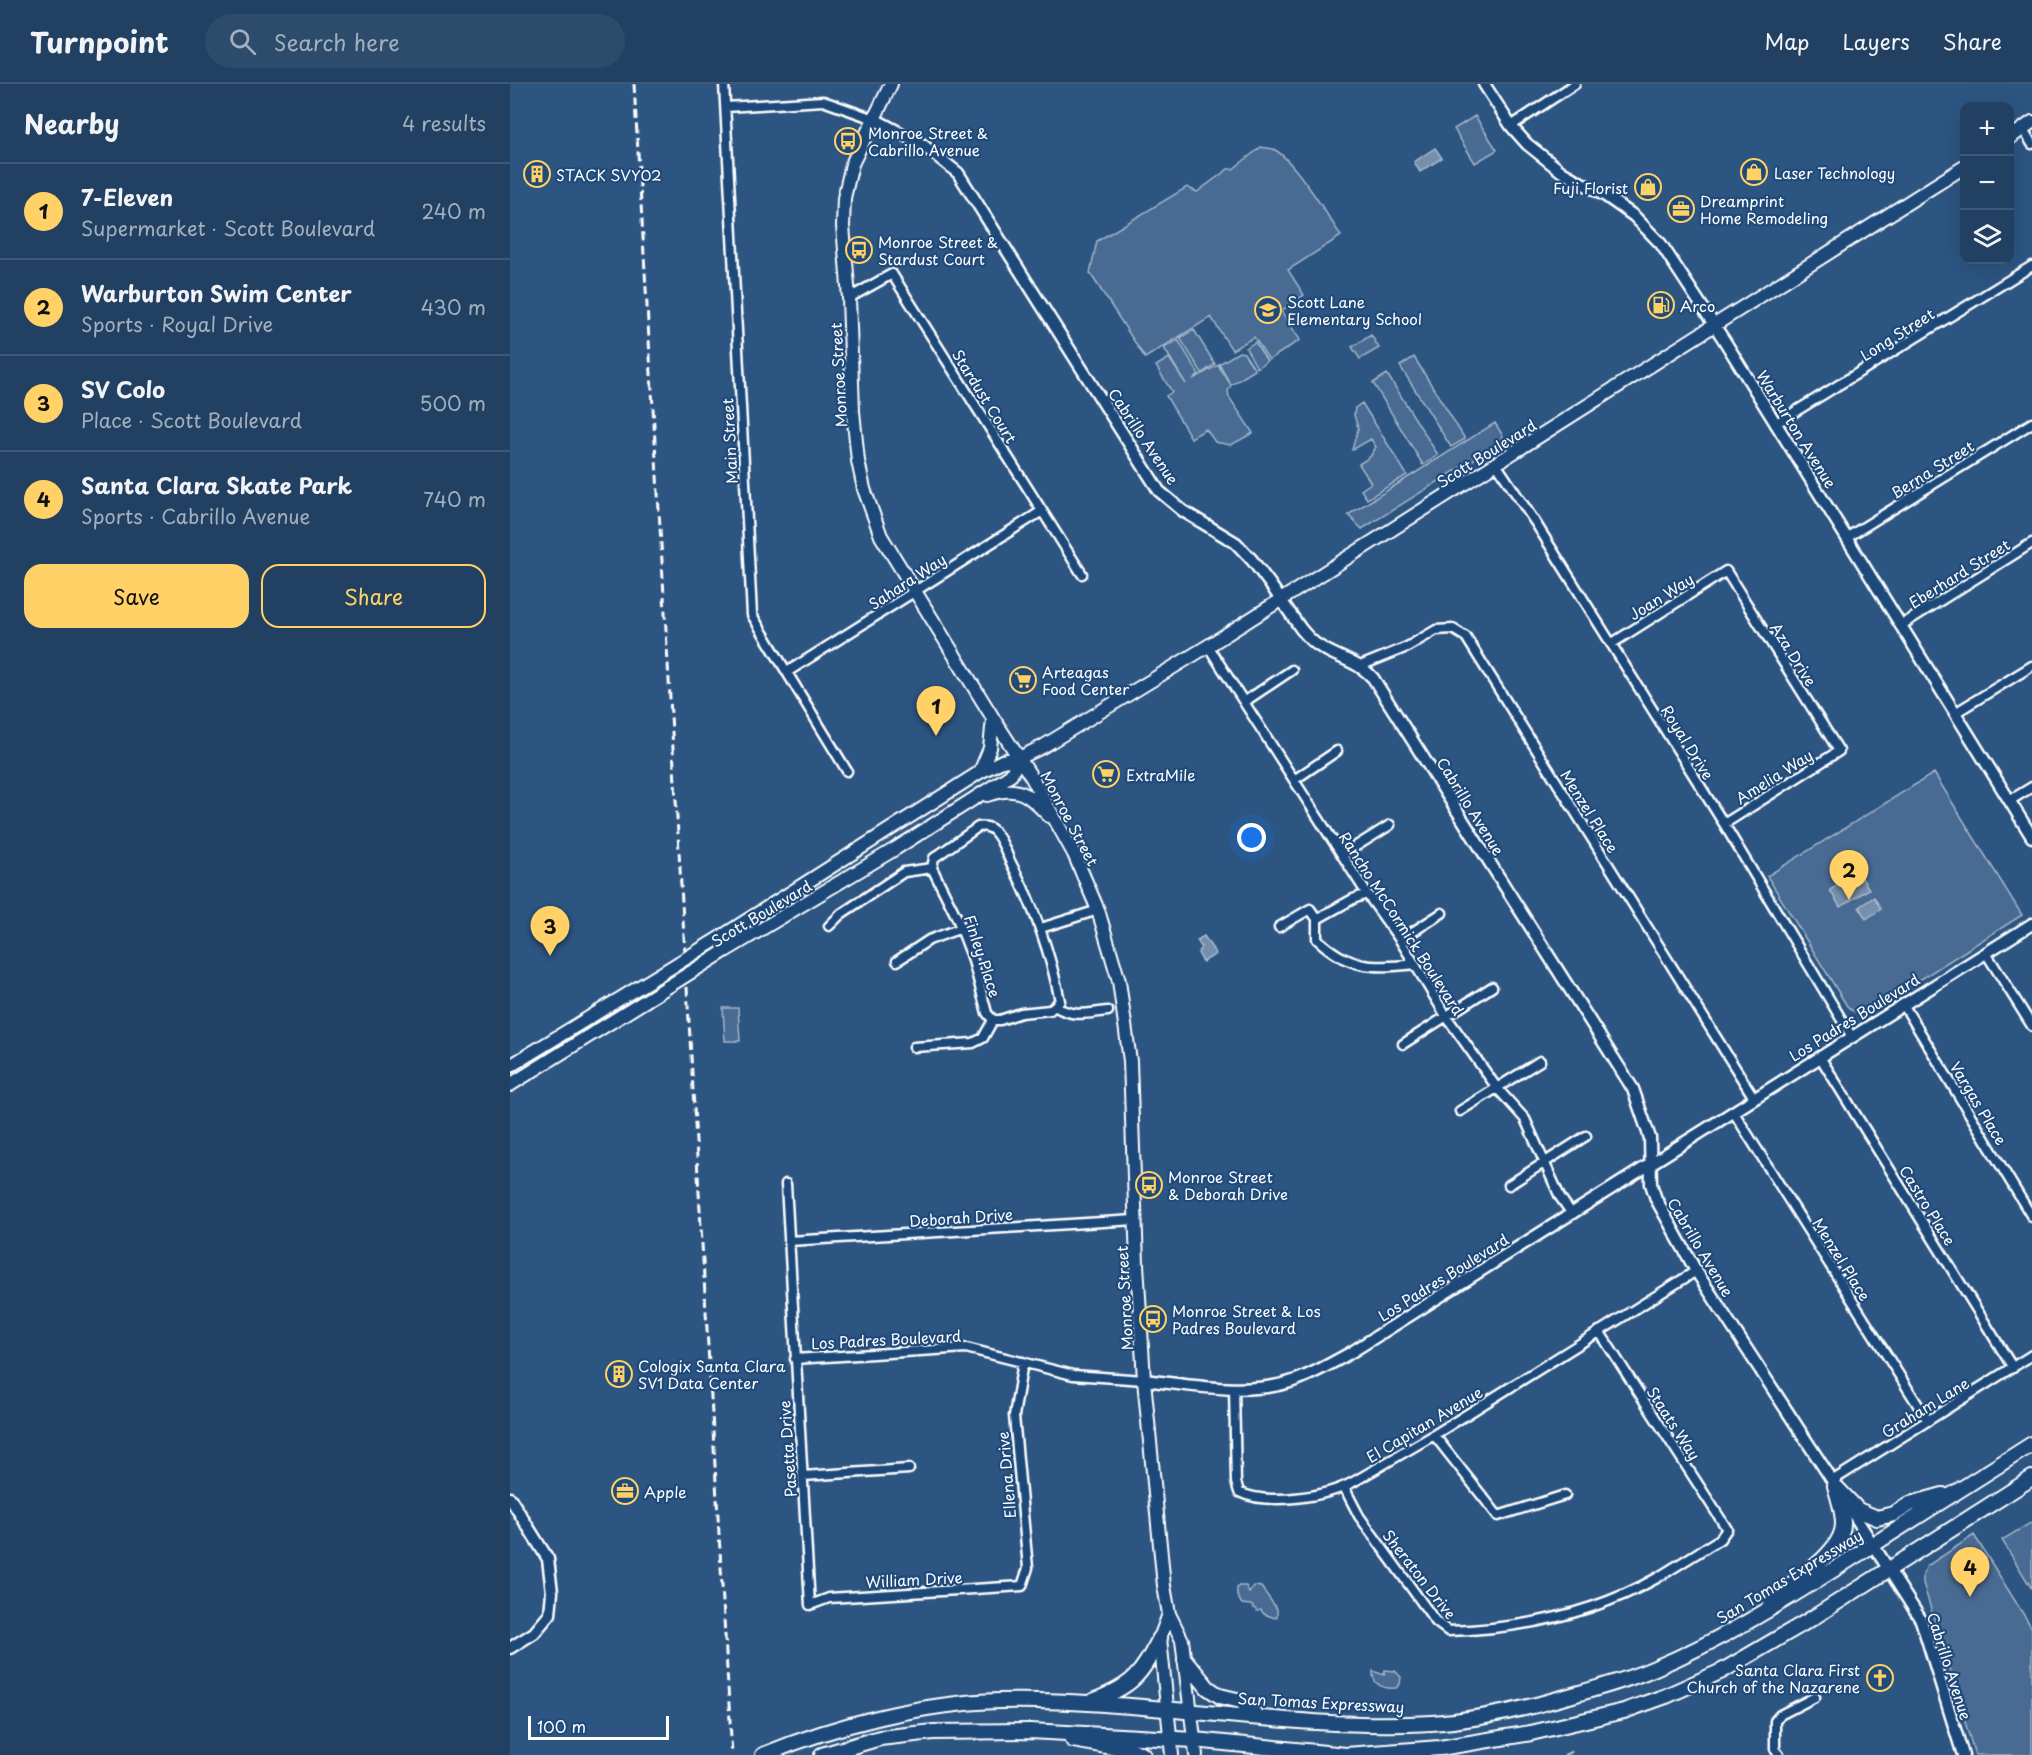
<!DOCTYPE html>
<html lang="en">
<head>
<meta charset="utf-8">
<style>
	:root { --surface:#214062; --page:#2d4b6b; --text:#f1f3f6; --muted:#a2afbe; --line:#3e5977; --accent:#ffd166 }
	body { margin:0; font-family:"Playpen Sans",sans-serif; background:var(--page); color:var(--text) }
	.controls { position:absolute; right:18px; top:18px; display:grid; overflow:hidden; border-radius:12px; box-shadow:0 6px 24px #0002 }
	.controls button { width:54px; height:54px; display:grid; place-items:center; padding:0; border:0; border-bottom:2px solid var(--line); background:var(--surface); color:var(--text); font:30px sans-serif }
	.scale { position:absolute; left:18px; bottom:15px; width:141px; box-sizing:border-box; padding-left:6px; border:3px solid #fff; border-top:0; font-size:16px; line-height:21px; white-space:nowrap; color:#fff; -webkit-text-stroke:4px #1f4a7a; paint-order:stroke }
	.you { position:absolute; left:742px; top:754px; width:21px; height:21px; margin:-15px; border:4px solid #fff; border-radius:50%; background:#1a73e8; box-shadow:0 0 0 9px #1a73e833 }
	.badge { display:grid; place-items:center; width:39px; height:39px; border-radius:50%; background:var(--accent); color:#111; font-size:20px; font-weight:700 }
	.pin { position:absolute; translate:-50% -50px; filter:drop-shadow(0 2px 3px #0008) }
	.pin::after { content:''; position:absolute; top:32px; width:21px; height:18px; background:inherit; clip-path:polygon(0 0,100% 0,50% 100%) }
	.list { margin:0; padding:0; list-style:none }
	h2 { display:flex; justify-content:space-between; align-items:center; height:78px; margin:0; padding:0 24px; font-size:26px }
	h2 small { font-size:20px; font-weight:400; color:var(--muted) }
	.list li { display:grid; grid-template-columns:39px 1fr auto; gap:18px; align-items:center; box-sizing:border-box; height:96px; padding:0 24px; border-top:2px solid var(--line) }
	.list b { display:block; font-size:22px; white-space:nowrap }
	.list p { margin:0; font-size:20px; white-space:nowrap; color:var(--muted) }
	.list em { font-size:20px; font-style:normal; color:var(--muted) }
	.actions { display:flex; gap:12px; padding:18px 24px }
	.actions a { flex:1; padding:14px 0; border:2px solid var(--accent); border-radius:18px; text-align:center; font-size:21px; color:var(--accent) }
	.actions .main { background:var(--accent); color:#111 }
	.icon { flex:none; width:33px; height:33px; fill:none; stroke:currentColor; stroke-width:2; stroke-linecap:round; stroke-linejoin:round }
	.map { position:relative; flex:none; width:1522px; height:1671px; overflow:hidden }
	header { display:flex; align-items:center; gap:36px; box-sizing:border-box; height:84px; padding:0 30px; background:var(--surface); border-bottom:2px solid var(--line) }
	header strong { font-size:28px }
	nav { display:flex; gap:33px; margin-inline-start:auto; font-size:21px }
	.search { width:420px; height:54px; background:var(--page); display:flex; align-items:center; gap:15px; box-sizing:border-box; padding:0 21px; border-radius:33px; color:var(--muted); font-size:22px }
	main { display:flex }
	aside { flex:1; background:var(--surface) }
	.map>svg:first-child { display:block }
	.green { fill:#486b92; stroke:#a4b5c8; stroke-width:1.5 }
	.water { fill:#748fad; stroke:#acbcce; stroke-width:1.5 }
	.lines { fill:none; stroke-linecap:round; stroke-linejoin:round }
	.stream { stroke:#acbcce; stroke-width:3 }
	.minor-casing { stroke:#fff; stroke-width:13 }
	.tertiary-casing { stroke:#fff; stroke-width:15 }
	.secondary-casing { stroke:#fff; stroke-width:16 }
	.trunk-casing { stroke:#fff; stroke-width:18 }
	.minor { stroke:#1f4a7a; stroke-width:8 }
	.tertiary { stroke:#1f4a7a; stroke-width:10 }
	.secondary { stroke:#1f4a7a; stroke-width:12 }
	.trunk { stroke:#1f4a7a; stroke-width:14 }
	.rail { stroke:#fff; stroke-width:3; stroke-dasharray:9 4.5; stroke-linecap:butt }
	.secondary-bridge-casing { stroke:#fff; stroke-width:16; stroke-linecap:butt }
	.secondary-bridge { stroke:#1f4a7a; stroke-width:12 }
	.labels { text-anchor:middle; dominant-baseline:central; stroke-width:4.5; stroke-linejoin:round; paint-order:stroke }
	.poi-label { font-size:15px; fill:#fff; stroke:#1f4a7a; text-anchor:start }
	.street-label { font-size:15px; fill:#fff; stroke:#1f4a7a }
</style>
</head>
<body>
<header>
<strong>Turnpoint</strong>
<div class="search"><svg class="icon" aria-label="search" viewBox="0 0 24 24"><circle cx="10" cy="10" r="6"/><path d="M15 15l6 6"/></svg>Search here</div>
<nav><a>Map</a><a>Layers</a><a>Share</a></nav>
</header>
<main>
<aside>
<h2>Nearby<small>4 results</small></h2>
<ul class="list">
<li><span class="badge">1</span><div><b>7-Eleven</b><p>Supermarket · Scott Boulevard</p></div><em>240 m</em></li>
<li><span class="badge">2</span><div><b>Warburton Swim Center</b><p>Sports · Royal Drive</p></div><em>430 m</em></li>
<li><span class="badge">3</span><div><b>SV Colo</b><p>Place · Scott Boulevard</p></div><em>500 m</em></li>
<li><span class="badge">4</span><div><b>Santa Clara Skate Park</b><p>Sports · Cabrillo Avenue</p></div><em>740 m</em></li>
</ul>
<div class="actions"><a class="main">Save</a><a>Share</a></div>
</aside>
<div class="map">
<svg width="1522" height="1671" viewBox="0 0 1522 1671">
	<rect width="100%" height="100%" fill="#2c5582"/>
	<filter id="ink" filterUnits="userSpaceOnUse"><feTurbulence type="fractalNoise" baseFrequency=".0167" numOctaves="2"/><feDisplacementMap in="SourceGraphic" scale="12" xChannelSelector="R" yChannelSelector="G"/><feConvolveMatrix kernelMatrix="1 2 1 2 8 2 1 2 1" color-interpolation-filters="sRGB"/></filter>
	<g filter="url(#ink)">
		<!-- green -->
		<path class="green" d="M965 32 987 66 965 79 944 45Z
			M751 63C755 64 761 64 765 66 783 75 819 133 831 152L778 186 794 211 771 227 790 256 759 276 744 253 722 266 701 233 635 274 580 189 587 157 677 103 687 108 718 85H723Z
			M684 246 705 280 692 289 670 254Z
			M861 251 869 264 850 275 842 263Z
			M668 256 689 290 683 295 708 281 721 301 718 307 719 313 743 349 721 361 705 358 696 345 681 354 656 312 662 308 646 282 659 274 676 300 654 264Z
			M745 258 757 277 747 284 736 264Z
			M729 268 734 269 745 286 721 301 709 280Z
			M904 273 955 355 941 363 890 282Z
			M877 290 928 371 913 381 863 299Z
			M852 319 897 391 857 415 851 406 861 399 849 380 860 373 866 363 861 355 842 366 848 344 844 331 845 324Z
			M985 339 993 352 990 359 852 445 838 431Z
			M1424 689 1512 831 1359 928C1349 931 1344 929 1337 922L1257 792Z
			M213 924H228L230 957H215Z
			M1522 1438V1505L1492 1456Z
			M1464 1451 1522 1544V1671H1465L1413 1499V1490L1417 1482Z
			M729 1502H736L739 1509 744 1502 751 1503 767 1525V1533L765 1534 754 1530 751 1526 747 1527 741 1521 732 1520 727 1512V1504Z
			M875 1586 885 1587 891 1593 890 1600 886 1604C873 1605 862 1601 863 1587L874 1591Z"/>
		<!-- water -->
		<path class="water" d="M925 64 932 74 910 88 904 78Z
			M1348 788 1359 805 1330 823 1320 806Z
			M1364 813 1371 825 1356 835 1349 823Z
			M694 852 706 870 693 878 688 869 691 863 687 856Z"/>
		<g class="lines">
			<!-- stream -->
			<path class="stream" d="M1055 1671 1061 1668"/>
			<defs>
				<path id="minor" d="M214 0 242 531 337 687
					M216 23 313 17 364 35
					M1001 42 1065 0
					M1513 45 1522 60
					M339 214 382 190 572 490
					M1265 340 1522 182
					M986 380 1025 438 1214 740 1342 953
					M1336 454 1522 339
					M1390 542 1522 459
					M1101 560 1216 487 1329 667 1214 740
					M698 562 857 810 890 856 936 932 987 1004 1015 1035 1050 1113 1062 1130
					M850 582 897 563 926 546 943 545 956 553 1244 1014
					M277 588 532 427
					M734 618 782 586
					M1445 629 1522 582
					M784 696 827 667
					M1499 717 1522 703
					M832 771 880 741
					M422 784 424 774 468 743C474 742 481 743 485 748 492 756 496 768 500 777 524 822 540 867 550 917L540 926 511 929 490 936H483
					M422 784 447 834 462 873 477 929 483 936
					M857 810 843 815 807 835V855C839 885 863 885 905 880
					M319 842 331 830 394 788 422 784
					M769 843 800 825 807 835
					M531 844 588 826
					M890 856 932 829
					M1476 869 1522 942
					M387 877 419 856 451 844
					M1393 920 1522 1133
					M546 923C566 934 577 929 598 927
					M893 960 982 903
					M404 963 463 959 473 954 483 936
					M1310 973 1503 1284
					M950 1027 1030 977
					M1223 1027 1418 1337
					M276 1100 300 1521 319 1514 512 1502 518 1484 504 1332 513 1278
					M999 1101 1076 1052
					M279 1157 625 1136
					M285 1275 456 1264 563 1291 634 1296
					M724 1305 726 1398 729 1408C757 1422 818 1413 845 1397L924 1351 1186 1187
					M924 1351 988 1432 1055 1411
					M293 1392 399 1385
					M1322 1397 1522 1271
					M834 1403 849 1432 926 1538 938 1547C1010 1545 1083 1530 1147 1494 1168 1481 1189 1468 1210 1455L1217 1445 1089 1247
					M1269 1671 1265 1665V1637L1270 1631 1305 1613"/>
				<path id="tertiary" d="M974 0 1001 42 1017 60 1052 88 1097 113 1124 132 1151 160 1214 256 1522 753
					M364 35 413 61 448 89 649 407 673 427 726 459 742 476 760 500 791 545C796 551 802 558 809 562 827 574 848 577 863 594L1123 1005 1140 1054 1141 1100 1146 1115 1186 1187 1329 1407
					M634 1296C681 1301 740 1313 786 1296 805 1289 822 1279 840 1269L1522 840
					M0 1414 38 1475 42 1508 40 1530 24 1549 0 1564
					M1337 1420 1411 1536 1453 1671"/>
				<path id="secondary" d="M381 0 342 80 334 114 333 142 339 214 343 327 348 377 354 405 371 452 483 634 522 694 564 770 588 826 609 897 620 977 627 1180 634 1296 654 1502 659 1530 672 1556 686 1671
					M1500 54 1522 38
					M470 688 480 664 483 634
					M477 711C508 700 518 710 539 732
					M214 851 470 688 492 677 509 674 532 663 698 562 1454 83
					M215 867 385 765 501 691 509 674
					M0 982 134 900
					M0 1001 135 917
					M659 1530 650 1554 662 1671"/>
				<path id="trunk" d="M1327 1404 1348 1426 1367 1434 1384 1430 1400 1420 1433 1411
					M1260 1516C1282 1499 1334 1469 1333 1439 1333 1427 1328 1413 1325 1402
					M675 1576 698 1604 710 1612 731 1617 748 1633
					M583 1617C624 1601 630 1592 650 1554
					M563 1656 624 1667 633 1671
					M253 1671C325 1641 412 1619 490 1617 634 1614 777 1647 922 1639 964 1636 1007 1627 1048 1615 1080 1606 1113 1598 1145 1584 1209 1557 1269 1520 1328 1483 1393 1442 1457 1401 1522 1360
					M312 1671 370 1654 423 1648 520 1647 684 1656 836 1671 930 1664 1021 1649 1114 1627 1156 1612 1212 1587 1301 1535 1522 1394"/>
			</defs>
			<!-- minor casing -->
			<use href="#minor" class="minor-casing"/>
			<!-- tertiary casing -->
			<use href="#tertiary" class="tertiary-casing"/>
			<!-- secondary casing -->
			<use href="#secondary" class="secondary-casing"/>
			<!-- trunk casing -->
			<use href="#trunk" class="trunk-casing"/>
			<!-- minor -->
			<use href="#minor" class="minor"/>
			<!-- tertiary -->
			<use href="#tertiary" class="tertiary"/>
			<!-- secondary -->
			<use href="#secondary" class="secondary"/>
			<!-- trunk -->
			<use href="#trunk" class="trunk"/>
			<!-- rail -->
			<path class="rail" d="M124 0 222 1671"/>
			<defs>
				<path id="secondary-bridge" d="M134 900 214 851
					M135 917 215 867"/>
			</defs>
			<!-- secondary-bridge casing -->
			<use href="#secondary-bridge" class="secondary-bridge-casing"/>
			<!-- secondary-bridge -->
			<use href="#secondary-bridge" class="secondary-bridge"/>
		</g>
	</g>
	<!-- icons -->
	<defs>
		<symbol id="bus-ring" viewBox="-11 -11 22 22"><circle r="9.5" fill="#1f4a7a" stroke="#ffd166" stroke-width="1.5"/><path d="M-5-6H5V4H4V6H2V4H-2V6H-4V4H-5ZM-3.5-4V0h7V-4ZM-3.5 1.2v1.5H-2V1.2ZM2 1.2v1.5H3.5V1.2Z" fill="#ffd166"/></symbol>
		<symbol id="shop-ring" viewBox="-11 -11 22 22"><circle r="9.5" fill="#1f4a7a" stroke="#ffd166" stroke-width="1.5"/><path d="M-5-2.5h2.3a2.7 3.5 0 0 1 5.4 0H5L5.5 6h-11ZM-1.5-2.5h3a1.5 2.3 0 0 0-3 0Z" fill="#ffd166"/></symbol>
		<symbol id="building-ring" viewBox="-11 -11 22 22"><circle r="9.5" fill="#1f4a7a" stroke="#ffd166" stroke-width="1.5"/><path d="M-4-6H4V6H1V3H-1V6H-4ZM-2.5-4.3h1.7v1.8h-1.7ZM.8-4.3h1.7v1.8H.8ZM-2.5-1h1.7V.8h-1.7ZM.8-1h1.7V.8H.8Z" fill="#ffd166"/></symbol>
		<symbol id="office-ring" viewBox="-11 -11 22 22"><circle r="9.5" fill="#1f4a7a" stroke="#ffd166" stroke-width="1.5"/><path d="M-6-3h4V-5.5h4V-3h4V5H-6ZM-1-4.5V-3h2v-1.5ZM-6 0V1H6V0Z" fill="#ffd166"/></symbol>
		<symbol id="fuel-ring" viewBox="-11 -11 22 22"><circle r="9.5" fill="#1f4a7a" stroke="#ffd166" stroke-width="1.5"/><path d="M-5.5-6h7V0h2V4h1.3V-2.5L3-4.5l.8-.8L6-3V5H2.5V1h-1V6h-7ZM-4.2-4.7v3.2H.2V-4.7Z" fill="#ffd166"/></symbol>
		<symbol id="school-ring" viewBox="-11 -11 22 22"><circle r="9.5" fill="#1f4a7a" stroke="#ffd166" stroke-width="1.5"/><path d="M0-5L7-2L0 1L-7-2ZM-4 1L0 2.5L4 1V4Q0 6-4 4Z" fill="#ffd166"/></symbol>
		<symbol id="supermarket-ring" viewBox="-11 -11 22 22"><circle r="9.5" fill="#1f4a7a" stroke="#ffd166" stroke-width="1.5"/><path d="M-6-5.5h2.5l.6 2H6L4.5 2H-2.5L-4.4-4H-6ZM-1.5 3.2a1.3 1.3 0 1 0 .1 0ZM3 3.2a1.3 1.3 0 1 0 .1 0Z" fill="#ffd166"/></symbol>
		<symbol id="church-ring" viewBox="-11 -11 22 22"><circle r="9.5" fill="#1f4a7a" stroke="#ffd166" stroke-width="1.5"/><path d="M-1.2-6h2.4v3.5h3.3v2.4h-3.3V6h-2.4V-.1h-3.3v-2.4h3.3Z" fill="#ffd166"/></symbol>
	</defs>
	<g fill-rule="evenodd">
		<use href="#bus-ring" x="323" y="42" width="30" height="30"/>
		<use href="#shop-ring" x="1229" y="73" width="30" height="30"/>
		<use href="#building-ring" x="12" y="75" width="30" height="30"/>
		<use href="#shop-ring" x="1123" y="88" width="30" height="30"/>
		<use href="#office-ring" x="1156" y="110" width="30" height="30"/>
		<use href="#bus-ring" x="334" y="151" width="30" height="30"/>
		<use href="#fuel-ring" x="1136" y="206" width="30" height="30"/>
		<use href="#school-ring" x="743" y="211" width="30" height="30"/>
		<use href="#supermarket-ring" x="498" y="581" width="30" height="30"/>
		<use href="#supermarket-ring" x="581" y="675" width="30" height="30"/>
		<use href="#bus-ring" x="624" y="1086" width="30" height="30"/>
		<use href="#bus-ring" x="628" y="1220" width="30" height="30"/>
		<use href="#building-ring" x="94" y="1275" width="30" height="30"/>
		<use href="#office-ring" x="100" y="1392" width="30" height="30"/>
		<use href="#church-ring" x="1355" y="1579" width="30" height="30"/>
	</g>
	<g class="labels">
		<!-- poi labels -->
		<g class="poi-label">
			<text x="358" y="48">Monroe Street &amp;<tspan x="358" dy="17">Cabrillo Avenue</tspan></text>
			<text x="1264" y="88">Laser Technology</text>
			<text x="46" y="90">STACK SVY02</text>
			<text x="1118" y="103" text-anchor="end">Fuji Florist</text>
			<text x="1190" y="116">Dreamprint<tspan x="1190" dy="17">Home Remodeling</tspan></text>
			<text x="368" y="157">Monroe Street &amp;<tspan x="368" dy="17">Stardust Court</tspan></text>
			<text x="777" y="217">Scott Lane<tspan x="777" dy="17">Elementary School</tspan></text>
			<text x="1170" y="221">Arco</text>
			<text x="532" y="587">Arteagas<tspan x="532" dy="17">Food Center</tspan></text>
			<text x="616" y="690">ExtraMile</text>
			<text x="658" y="1092">Monroe Street<tspan x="658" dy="17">&amp; Deborah Drive</tspan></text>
			<text x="662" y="1226">Monroe Street &amp; Los<tspan x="662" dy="17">Padres Boulevard</tspan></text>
			<text x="128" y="1281">Cologix Santa Clara<tspan x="128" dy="17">SV1 Data Center</tspan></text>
			<text x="134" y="1407">Apple</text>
			<text x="1350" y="1585" text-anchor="end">Santa Clara First<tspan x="1350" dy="17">Church of the Nazarene</tspan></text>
		</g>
		<!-- street labels -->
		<g class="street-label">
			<text transform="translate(1387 250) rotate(-32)">Long Street</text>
			<text transform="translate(328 291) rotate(-93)">Monroe Street</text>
			<text transform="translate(475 312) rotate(58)">Stardust Court</text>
			<text transform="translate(1287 345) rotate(58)">Warburton Avenue</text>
			<text transform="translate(634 352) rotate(56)">Cabrillo Avenue</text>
			<text transform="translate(219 357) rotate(-93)">Main Street</text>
			<text transform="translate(976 369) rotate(-32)">Scott Boulevard</text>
			<text transform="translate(1422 385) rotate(-32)">Berna Street</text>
			<text transform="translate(1449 489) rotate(-32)">Eberhard Street</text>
			<text transform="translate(397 497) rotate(-33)">Sahara Way</text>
			<text transform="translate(1151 512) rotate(-32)">Joan Way</text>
			<text transform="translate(1284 570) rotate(58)">Aza Drive</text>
			<text transform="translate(1178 658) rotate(58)">Royal Drive</text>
			<text transform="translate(1264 692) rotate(-32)">Amelia Way</text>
			<text transform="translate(961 722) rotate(58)">Cabrillo Avenue</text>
			<text transform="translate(1080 727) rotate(58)">Menzel Place</text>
			<text transform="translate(560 734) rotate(62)">Monroe Street</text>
			<text transform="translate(251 829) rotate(-31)">Scott Boulevard</text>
			<text transform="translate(892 839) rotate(57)">Rancho McCormick Boulevard</text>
			<text transform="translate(473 872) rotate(72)">Finley Place</text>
			<text transform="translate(1344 933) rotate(-32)">Los Padres Boulevard</text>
			<text transform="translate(1469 1019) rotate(59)">Vargas Place</text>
			<text transform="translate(1418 1121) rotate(58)">Castro Place</text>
			<text transform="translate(451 1133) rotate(-4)">Deborah Drive</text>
			<text transform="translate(1191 1163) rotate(59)">Cabrillo Avenue</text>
			<text transform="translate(1332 1175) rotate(58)">Menzel Place</text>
			<text transform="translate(933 1193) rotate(-32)">Los Padres Boulevard</text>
			<text transform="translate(614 1214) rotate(-93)">Monroe Street</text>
			<text transform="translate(376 1255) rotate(-3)">Los Padres Boulevard</text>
			<text transform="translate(1415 1323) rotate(-32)">Graham Lane</text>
			<text transform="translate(1164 1339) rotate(57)">Staats Way</text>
			<text transform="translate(914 1340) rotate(-31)">El Capitan Avenue</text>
			<text transform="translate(277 1365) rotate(-94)">Pasetta Drive</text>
			<text transform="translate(496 1391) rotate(-95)">Ellena Drive</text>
			<text transform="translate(910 1490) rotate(52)">Sheraton Drive</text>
			<text transform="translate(1279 1492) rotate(-31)">San Tomas Expressway</text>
			<text transform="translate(404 1495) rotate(-3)">William Drive</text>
			<text transform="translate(1440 1582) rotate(72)">Cabrillo Avenue</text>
			<text transform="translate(811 1618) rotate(3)">San Tomas Expressway</text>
		</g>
	</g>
</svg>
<div class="controls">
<button>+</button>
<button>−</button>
<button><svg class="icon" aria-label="layers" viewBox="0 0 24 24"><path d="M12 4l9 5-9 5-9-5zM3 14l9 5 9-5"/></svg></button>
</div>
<div class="scale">100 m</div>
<div class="you"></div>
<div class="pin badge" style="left:426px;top:652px">1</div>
<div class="pin badge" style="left:1339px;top:816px">2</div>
<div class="pin badge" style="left:40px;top:872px">3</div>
<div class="pin badge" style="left:1460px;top:1513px">4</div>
</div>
</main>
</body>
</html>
